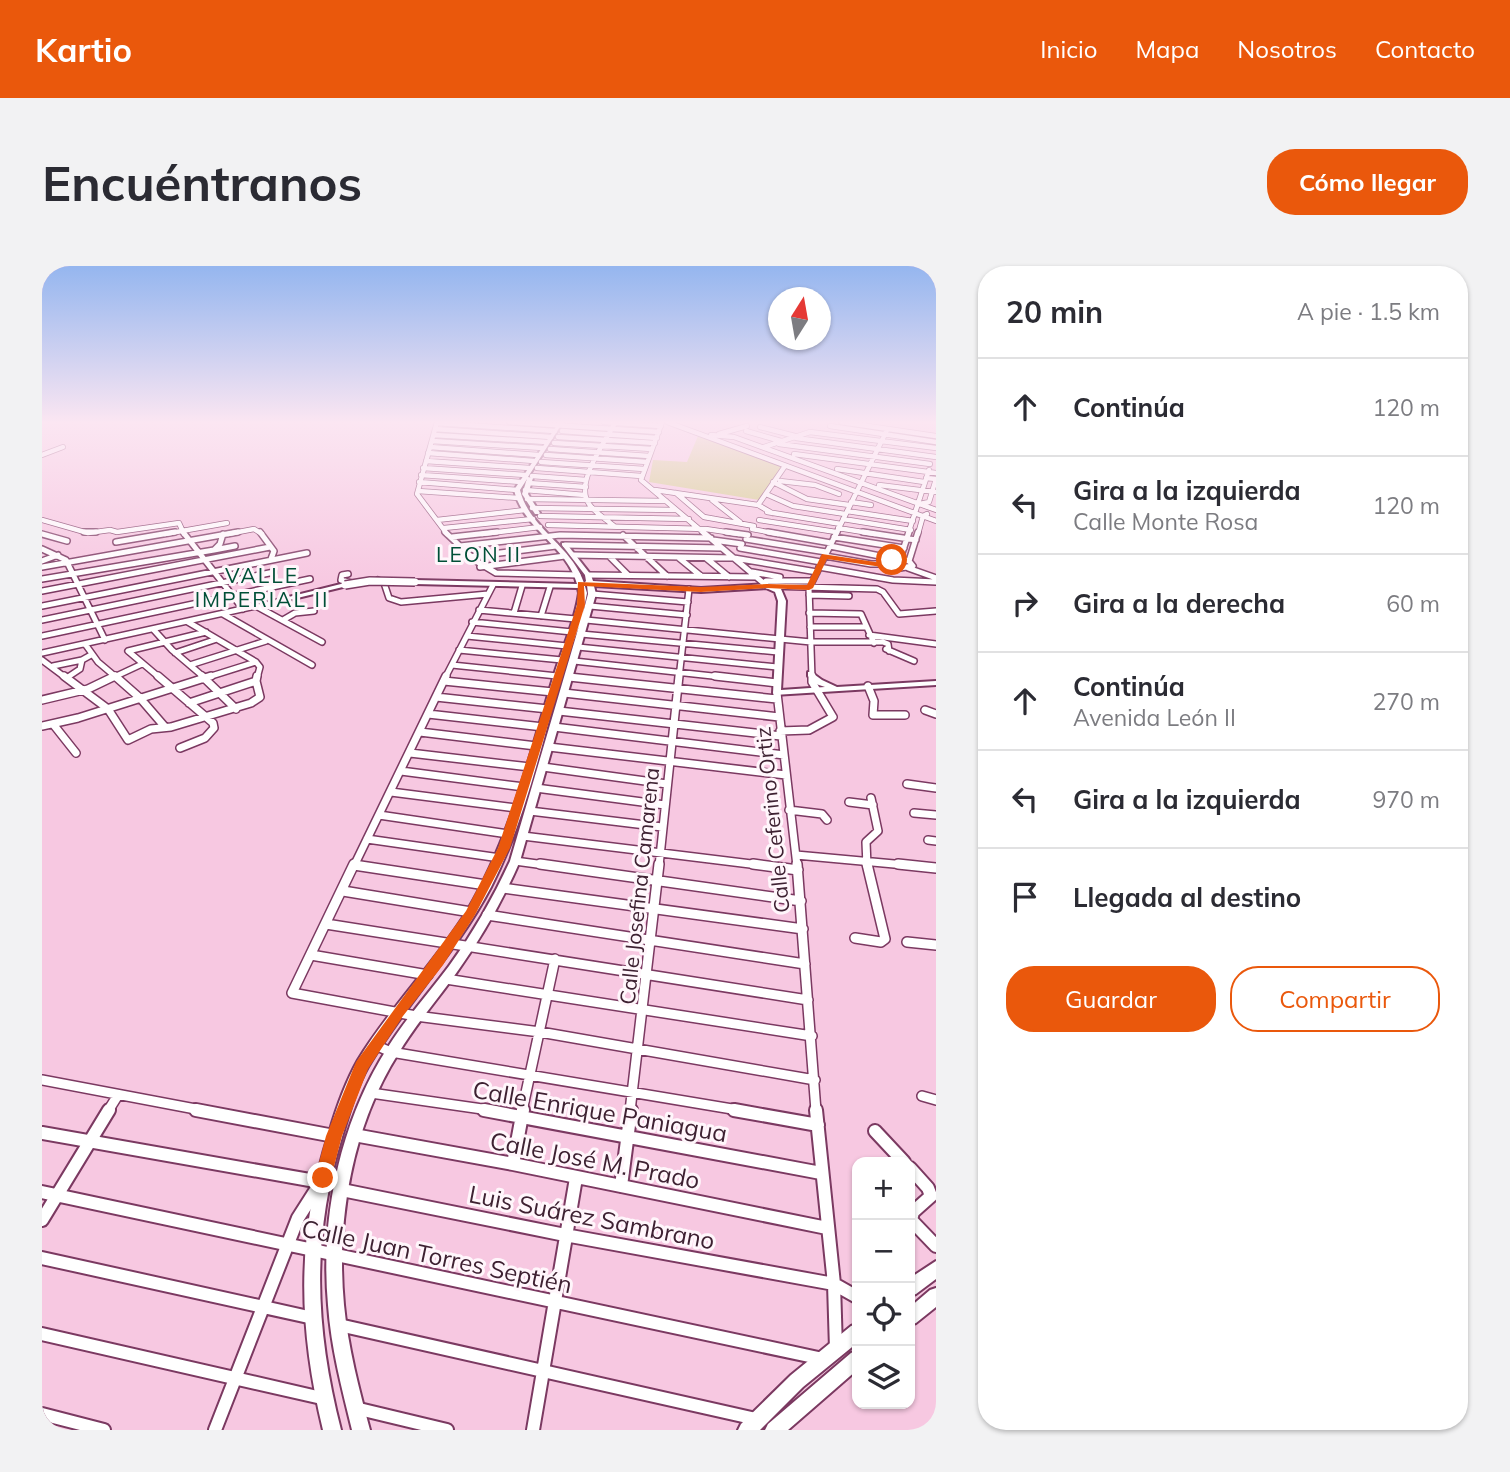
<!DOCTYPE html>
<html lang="es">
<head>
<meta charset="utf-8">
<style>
	:root { --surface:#fff; --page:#f2f2f3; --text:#2b2b33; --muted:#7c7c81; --line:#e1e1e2; --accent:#ea580c }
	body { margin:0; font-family:Mulish,sans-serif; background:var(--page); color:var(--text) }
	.controls { position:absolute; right:21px; bottom:21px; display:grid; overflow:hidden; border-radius:14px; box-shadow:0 2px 5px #0004 }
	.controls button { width:63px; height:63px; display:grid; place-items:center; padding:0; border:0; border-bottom:2px solid var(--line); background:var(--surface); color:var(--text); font:35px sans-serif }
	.compass { position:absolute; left:726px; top:21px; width:63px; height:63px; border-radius:50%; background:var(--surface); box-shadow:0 2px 5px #0004; rotate:11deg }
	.stop { position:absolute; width:21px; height:21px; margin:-16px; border:5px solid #ea580c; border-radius:50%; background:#fff }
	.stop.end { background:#ea580c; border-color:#fff; box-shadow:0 2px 7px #0008 }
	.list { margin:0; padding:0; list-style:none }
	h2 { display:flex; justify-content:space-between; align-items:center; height:91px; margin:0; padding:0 28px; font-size:30px }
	h2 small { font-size:23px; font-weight:400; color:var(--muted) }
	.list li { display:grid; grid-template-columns:46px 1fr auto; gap:21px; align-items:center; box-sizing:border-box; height:98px; padding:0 28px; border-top:2px solid var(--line) }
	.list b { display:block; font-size:26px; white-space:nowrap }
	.list p { margin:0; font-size:23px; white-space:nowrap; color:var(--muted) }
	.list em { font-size:23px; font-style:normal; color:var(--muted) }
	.actions { display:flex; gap:14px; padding:21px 28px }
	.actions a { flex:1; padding:16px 0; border:2px solid var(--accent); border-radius:28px; text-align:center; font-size:24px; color:var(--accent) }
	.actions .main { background:var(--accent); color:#fff }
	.icon { flex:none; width:38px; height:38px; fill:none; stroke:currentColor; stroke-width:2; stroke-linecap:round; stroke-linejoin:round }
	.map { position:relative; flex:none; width:894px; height:1164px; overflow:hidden; border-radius:28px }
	header { display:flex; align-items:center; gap:42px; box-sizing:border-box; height:98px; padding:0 35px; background:var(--accent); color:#fff }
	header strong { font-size:33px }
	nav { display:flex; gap:38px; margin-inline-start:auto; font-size:24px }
	.intro { display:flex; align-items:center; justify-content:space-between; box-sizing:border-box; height:168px; padding:0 42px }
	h1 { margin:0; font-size:49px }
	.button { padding:18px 32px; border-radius:28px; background:var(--accent); color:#fff; font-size:24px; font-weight:700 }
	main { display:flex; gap:42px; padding:0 42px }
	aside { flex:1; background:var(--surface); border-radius:28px; box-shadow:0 2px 5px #0004 }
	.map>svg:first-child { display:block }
	.green { fill:#d1cc84 }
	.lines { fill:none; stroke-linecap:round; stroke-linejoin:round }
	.street-far4-casing { stroke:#7b3961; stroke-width:6 }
	.street-far3-casing { stroke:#7b3961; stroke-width:8 }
	.street-far2-casing { stroke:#7b3961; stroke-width:10 }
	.street-far1-casing { stroke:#7b3961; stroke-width:12 }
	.street-casing { stroke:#7b3961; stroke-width:16 }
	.secondary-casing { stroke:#7b3961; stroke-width:4 }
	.street-far4 { stroke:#fff; stroke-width:4.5 }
	.street-far3 { stroke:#fff; stroke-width:5 }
	.street-far2 { stroke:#fff; stroke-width:7 }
	.street-far1 { stroke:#fff; stroke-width:9 }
	.street { stroke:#fff; stroke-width:12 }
	.secondary { fill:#fff; fill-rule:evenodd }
	.secondary-bridge-casing { stroke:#7b3961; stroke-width:10; stroke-linecap:butt }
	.secondary-bridge { stroke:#fff; stroke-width:7 }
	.route { fill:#ea580c }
	.labels { text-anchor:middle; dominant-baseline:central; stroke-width:6; stroke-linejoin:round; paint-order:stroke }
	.far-quarter-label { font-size:21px; letter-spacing:2px; fill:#004f37; stroke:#fff6fb }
	.street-label { font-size:21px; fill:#3e2132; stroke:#fff6fb }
	.near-street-label { font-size:24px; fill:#3e2132; stroke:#fff6fb }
</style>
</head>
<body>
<header>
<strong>Kartio</strong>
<nav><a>Inicio</a><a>Mapa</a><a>Nosotros</a><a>Contacto</a></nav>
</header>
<div class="intro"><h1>Encuéntranos</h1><a class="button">Cómo llegar</a></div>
<main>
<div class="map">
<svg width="894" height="1164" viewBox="0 0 894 1164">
	<rect width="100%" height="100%" fill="#f7c8e1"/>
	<!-- green -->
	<path class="green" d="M656 170 740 201 717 234 607 216 611 194 645 196Z"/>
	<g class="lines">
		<defs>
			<path id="street-far4" d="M395 156 375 228 405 268
				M467 156 617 166
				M562 156 619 160
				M620 156 599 214 663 268
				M625 156 894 255
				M799 156 894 170
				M395 157 513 165
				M788 160 894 176
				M718 161 753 170
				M393 163 509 171
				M520 165 615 172
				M704 165 739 175
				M677 168 705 160
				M392 169 505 176
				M669 169 692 171 894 244
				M516 171 613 177
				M754 172 894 191
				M390 175 501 182
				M512 177 610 183
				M737 178 888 198
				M388 181 496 189
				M722 181 768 166 894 182
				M508 183 607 190
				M386 187 492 195
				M752 188 894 207
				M0 189 21 181
				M504 189 605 196
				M384 195 487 202
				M499 196 602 203
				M381 202 483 209
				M495 202 599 210
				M795 203 882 216
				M379 209 479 216
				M490 210 544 214
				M738 215 773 219 797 228
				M377 216 475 224
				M731 216 765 233 807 239
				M486 217 544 221
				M837 219 894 226
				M483 224 543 229
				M613 224 716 239 730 247
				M376 225 476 232
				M634 227 662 251 712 260
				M724 228 751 240 803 248
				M485 233 624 235
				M670 234 698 256
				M809 236 829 239
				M878 238 887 236 894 213 884 212
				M716 239 743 200
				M490 242 634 244
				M805 245 871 255
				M725 246 799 258
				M498 250 647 253
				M801 253 869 264
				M0 254 46 267 68 264 75 266 137 257 142 268
				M395 254 483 244
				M717 254 794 266
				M506 259 664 263 697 268
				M572 260C564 253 553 247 547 238 532 217 563 176 573 157
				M402 262 491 253
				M796 262 833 268
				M710 263 736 268
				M123 268 185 257
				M186 268 212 263 220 268
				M440 268 498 261
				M794 268 845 164
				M866 268 887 204
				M876 268 881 250 885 248"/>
			<path id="street-far3" d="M42 266H54
				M141 266 201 343
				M218 266 232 285 229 293
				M403 266 434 295 454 307 536 309
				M661 266 725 320 835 323 841 326 857 348 894 345
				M684 266 706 269
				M726 266 789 277
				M821 266 874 274
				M0 268 25 275
				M581 269 625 310
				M410 271 455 266
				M792 271 862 282
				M704 273 784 286
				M671 274 700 278
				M74 276 133 266
				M523 279 679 282
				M418 280 518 269 669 272
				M788 280 853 293
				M698 282 779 296
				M0 283 24 294 63 374
				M172 284 193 280
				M531 289 692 292 775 306
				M567 290 586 309
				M783 290 829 298H848
				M426 291 514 280
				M637 292 659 310
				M664 292 687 311
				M858 293 867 266
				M858 293 867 295 871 300 858 302 847 297Z
				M0 295 16 289
				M867 295 876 266
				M0 301 196 266
				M438 301 523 290
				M777 301 851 314 894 316
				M866 302 894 312
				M710 306 738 311
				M306 308 300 309 299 314 310 317
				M546 309 715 311
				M0 313 172 284 178 278 181 268
				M336 314 342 317 347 332 359 336 446 328
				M724 315H770
				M0 325 228 281
				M550 328 646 336
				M767 329 807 330
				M0 340 265 287
				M548 340 645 349
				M437 344 534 353
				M472 347 480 320
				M767 347 819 348 832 377
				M181 348 270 399
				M499 350 508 321
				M0 354 232 306
				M241 354 253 347 272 345
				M544 354 769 376H841L846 378 847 385
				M146 356 214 396
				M430 356 530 366
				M768 361H823
				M111 363 130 384 163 412
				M539 368 736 386
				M827 369 894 378
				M0 370 268 313
				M425 370 525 380
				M43 378 56 396 75 412
				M536 381 735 401
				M844 383 872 395
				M417 384 520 394
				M0 387 214 340 280 376
				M133 387 175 373
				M0 394 24 412
				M532 395 689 412
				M214 396 218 401 215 412
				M148 399 224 375
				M410 399 515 410
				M11 400 40 394
				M26 411 38 403 40 394 49 389
				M527 411 537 412
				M70 412 100 398
				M118 412 86 385 164 366
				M163 412 214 396
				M403 412 451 319
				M637 412 647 323
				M770 412 767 322 795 266"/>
			<path id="street-far2" d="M22 410 66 443 86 474 109 463 129 461 209 437 218 431 214 415
				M73 410 98 432 123 461
				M116 410 171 457 172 462 163 472 138 482
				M160 410 194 443
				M673 410 735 417
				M527 411 735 433
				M214 415 215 410
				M402 415 511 426
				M826 420 832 435 831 449H863
				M522 427 737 451
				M735 427 755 600
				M394 431 506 443
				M0 434 46 423 73 410
				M147 437 214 415
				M883 444 894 448
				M517 445 739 470
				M386 448 501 461
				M11 458 34 487
				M0 460 36 452 169 410
				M512 461 742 489
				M738 465 767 464 791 451 770 416V410
				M378 466 494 480
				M507 481 744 509
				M368 487 488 501
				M501 501 625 518
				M359 505 482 521
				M865 518 894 522
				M494 522 623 539
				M349 526 474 542
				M807 536 831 539
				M747 544 780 548 785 554
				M488 545 620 561
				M872 547 894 549
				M337 549 466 568
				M481 570 725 600
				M325 573 458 592
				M886 574 894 575
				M754 589 874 600
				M473 595 510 600
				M312 599 320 600
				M312 600 404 410
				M617 600 637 410
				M825 600 824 576 836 565 829 532"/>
			<path id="street-far1" d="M312 598 250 727 374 750 498 766 773 814
				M498 598 759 635
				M711 598 756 604
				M755 598 774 845
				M856 598 894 602
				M312 599 444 619
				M461 622 761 663
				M301 625 429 646
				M445 649 763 698
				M284 658 766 734
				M813 672 839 676 843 673 825 598
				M865 676 894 679
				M269 689 386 709
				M404 713 770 770
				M333 779 349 786 702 845
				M0 814 164 845
				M329 827 454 845
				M880 830 894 834
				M66 845 76 829
				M480 845 513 693
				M588 845 617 598"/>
			<path id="street" d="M154 844 292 870
				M442 844 779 907
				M692 844 776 859
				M774 844 792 1018 794 1083
				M833 865 862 896
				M0 867 279 916 256 952 173 1164
				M312 869 471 898 785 962
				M471 898 481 844
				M868 902 886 922 889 930 871 946 869 954 894 980
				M579 920 589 844
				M300 924 523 969 792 1018 815 1031
				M0 926 781 1093
				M0 954 67 844
				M0 992 271 1052
				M297 1059 714 1153
				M0 1068 284 1133
				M313 1142 405 1164
				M0 1148 62 1164
				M491 1164 534 912"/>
			<path id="secondary" d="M517 156H521L486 211 491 212 486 228 498 247 497 248H493L480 228 485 213 478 224C487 262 530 280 542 317L544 315 543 309 520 279V277H524L549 309 551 315 659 322 725 318 739 323 744 335 739 424 783 421 774 418 766 410V406H769L780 414 795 421 894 415V419L732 429 731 427 736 335 733 326 724 322 659 326 552 320 554 328 478 595C461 634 440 671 415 706 396 733 373 759 356 788 310 861 294 954 302 1039 306 1081 317 1123 328 1164H310C300 1123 289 1082 286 1039 278 951 298 856 346 781 364 752 387 727 407 700 431 667 451 632 468 595L537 360C531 377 524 393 519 410 499 481 483 555 449 621 415 686 363 738 326 801 314 822 307 848 300 871 269 972 273 1063 299 1164H281C256 1060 254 970 287 867 294 843 303 817 316 794 348 741 393 697 425 645 468 573 487 491 511 412 519 384 533 357 537 327L536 322 373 318 370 316 373 314 535 318C525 280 481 263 472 224ZM542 317 545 319 546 328 541 347 545 327Z
				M303 317 305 318V320L214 342 210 340Z
				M894 995V1013L874 1028 868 1030V1012Z
				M894 1022V1041L874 1057 868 1059V1041L888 1024Z
				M815 1058V1077L761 1121 718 1164H696L699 1158 749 1109 809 1060Z
				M815 1084V1104L746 1164H723L726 1158 809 1087Z"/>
		</defs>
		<!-- street-far4 casing -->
		<use href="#street-far4" class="street-far4-casing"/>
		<!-- street-far3 casing -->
		<use href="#street-far3" class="street-far3-casing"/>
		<!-- street-far2 casing -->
		<use href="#street-far2" class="street-far2-casing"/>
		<!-- street-far1 casing -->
		<use href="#street-far1" class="street-far1-casing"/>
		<!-- street casing -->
		<use href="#street" class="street-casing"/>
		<!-- secondary casing -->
		<use href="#secondary" class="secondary-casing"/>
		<!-- street-far4 -->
		<use href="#street-far4" class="street-far4"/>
		<!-- street-far3 -->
		<use href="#street-far3" class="street-far3"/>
		<!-- street-far2 -->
		<use href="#street-far2" class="street-far2"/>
		<!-- street-far1 -->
		<use href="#street-far1" class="street-far1"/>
		<!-- street -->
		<use href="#street" class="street"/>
		<!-- secondary -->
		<use href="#secondary" class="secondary"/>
		<defs>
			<path id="secondary-bridge" d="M303 319 328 315 373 316"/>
		</defs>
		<!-- secondary-bridge casing -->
		<use href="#secondary-bridge" class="secondary-bridge-casing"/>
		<!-- secondary-bridge -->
		<use href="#secondary-bridge" class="secondary-bridge"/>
	</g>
	<!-- sky -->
	<linearGradient id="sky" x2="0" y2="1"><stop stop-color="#95b6ef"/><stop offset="0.49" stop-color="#fbe6f2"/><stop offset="1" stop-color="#fbe6f2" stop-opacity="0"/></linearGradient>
	<rect width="894" height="319" fill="url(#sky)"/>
	<!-- route -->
	<path class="route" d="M780 288 840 297H845L847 292 853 294 850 300 840 301 785 293 771 322 767 324 725 322 659 326 542 320 543 339 468 582 433 649 401 699 361 750 326 803 300 870 289 912 287 917 281 919 275 917 273 912 284 870 314 796 424 645 456 582 535 339 536 316 659 321 725 318 765 319Z"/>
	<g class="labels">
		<!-- far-quarter labels -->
		<g class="far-quarter-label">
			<text x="437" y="288">LEON II</text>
			<text x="220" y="309">VALLE<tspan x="220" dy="24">IMPERIAL II</tspan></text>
		</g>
		<!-- street labels -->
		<g class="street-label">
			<text transform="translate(730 554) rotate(-96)">Calle Ceferino Ortiz</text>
			<text transform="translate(597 620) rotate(-84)">Calle Josefina Camarena</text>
		</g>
		<!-- near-street labels -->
		<g class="near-street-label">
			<text transform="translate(558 845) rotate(10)">Calle Enrique Paniagua</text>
			<text transform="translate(553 894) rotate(11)">Calle José M. Prado</text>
			<text transform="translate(550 951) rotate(11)">Luis Suárez Sambrano</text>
			<text transform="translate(395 990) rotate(12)">Calle Juan Torres Septién</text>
		</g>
	</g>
</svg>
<div class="controls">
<button>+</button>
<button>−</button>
<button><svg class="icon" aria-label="locate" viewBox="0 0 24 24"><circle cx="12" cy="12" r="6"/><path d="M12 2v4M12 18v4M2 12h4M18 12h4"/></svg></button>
<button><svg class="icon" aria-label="layers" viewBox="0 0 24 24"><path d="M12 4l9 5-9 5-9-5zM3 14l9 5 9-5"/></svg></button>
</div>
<svg class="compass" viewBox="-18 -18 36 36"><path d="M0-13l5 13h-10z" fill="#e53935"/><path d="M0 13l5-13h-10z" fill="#7c7c81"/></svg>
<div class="stop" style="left:850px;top:294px"></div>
<div class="stop end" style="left:281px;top:912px"></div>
</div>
<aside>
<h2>20 min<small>A pie · 1.5 km</small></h2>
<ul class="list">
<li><svg class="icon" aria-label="ahead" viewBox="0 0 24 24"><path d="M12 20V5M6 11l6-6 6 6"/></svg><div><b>Continúa</b></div><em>120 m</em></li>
<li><svg class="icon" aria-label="left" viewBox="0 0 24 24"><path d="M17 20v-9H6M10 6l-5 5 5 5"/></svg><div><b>Gira a la izquierda</b><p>Calle Monte Rosa</p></div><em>120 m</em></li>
<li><svg class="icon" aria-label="right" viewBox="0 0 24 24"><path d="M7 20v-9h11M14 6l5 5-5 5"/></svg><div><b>Gira a la derecha</b></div><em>60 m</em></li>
<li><svg class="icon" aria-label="ahead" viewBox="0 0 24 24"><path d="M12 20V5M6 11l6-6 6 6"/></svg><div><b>Continúa</b><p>Avenida León II</p></div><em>270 m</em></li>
<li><svg class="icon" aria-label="left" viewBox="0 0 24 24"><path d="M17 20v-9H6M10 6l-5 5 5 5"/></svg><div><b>Gira a la izquierda</b></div><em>970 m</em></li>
<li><svg class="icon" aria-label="arrive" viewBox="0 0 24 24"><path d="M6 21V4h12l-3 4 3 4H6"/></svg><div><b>Llegada al destino</b></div></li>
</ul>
<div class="actions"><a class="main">Guardar</a><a>Compartir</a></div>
</aside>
</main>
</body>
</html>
